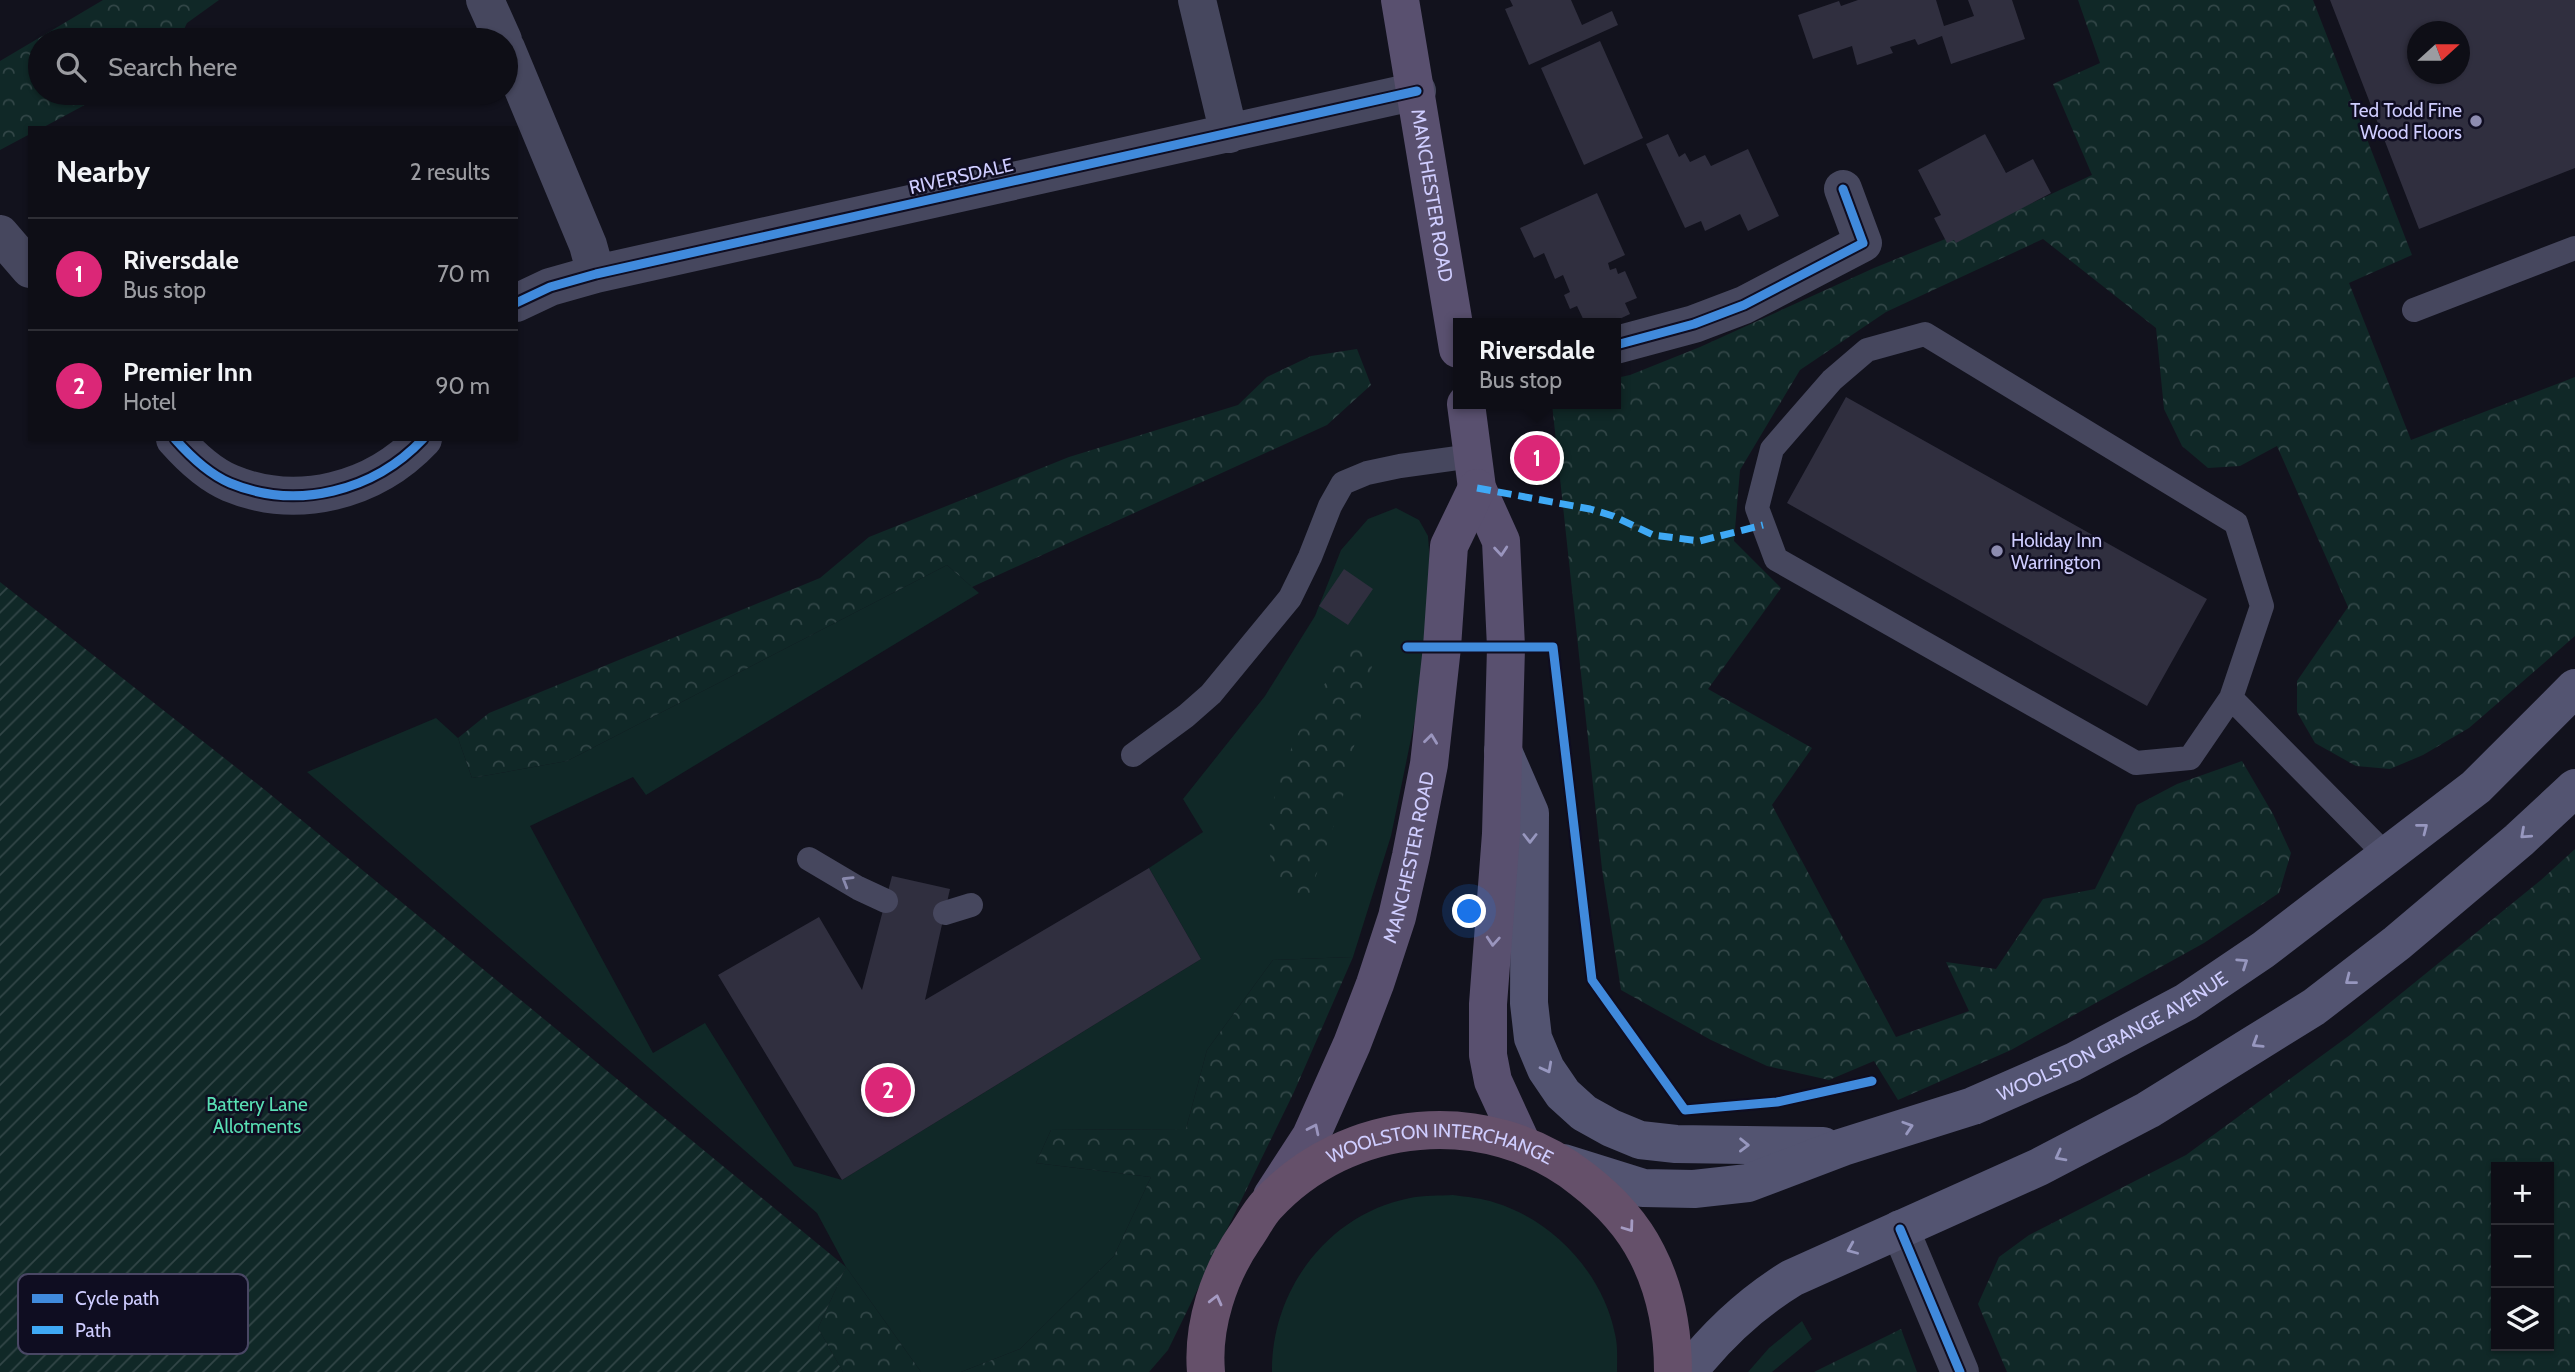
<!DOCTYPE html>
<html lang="en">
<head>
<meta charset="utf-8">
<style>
	:root { --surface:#0e0e16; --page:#17171f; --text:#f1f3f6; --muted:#9b9ca1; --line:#2e2e35; --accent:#db2777 }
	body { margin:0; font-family:Cabin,sans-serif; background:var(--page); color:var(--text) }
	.controls { position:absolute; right:21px; bottom:21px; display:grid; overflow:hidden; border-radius:0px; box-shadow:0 2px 5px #0004 }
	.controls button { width:63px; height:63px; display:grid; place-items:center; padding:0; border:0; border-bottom:2px solid var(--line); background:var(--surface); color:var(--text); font:35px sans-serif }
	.compass { position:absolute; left:2407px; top:21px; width:63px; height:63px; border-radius:50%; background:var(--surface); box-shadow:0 2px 5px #0004; rotate:69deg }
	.you { position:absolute; left:1470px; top:912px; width:24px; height:24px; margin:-18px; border:5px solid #fff; border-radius:50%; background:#1a73e8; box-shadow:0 0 0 10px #1a73e833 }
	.badge { display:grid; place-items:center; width:46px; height:46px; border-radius:50%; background:var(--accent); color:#fff; font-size:23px; font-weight:700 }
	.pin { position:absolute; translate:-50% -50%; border:4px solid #fff; box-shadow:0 2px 7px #0006 }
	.popup { position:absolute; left:1453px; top:318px; width:168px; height:91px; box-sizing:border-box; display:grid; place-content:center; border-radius:0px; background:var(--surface); filter:drop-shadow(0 2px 5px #0005); font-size:23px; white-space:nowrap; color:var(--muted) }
	.popup b { font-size:26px; color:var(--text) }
	.popup::after { content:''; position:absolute; left:50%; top:100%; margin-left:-14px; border:14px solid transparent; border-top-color:var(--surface) }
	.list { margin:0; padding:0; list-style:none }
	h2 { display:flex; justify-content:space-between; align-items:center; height:91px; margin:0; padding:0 28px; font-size:30px }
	h2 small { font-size:23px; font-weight:400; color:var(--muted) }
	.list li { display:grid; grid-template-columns:46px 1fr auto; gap:21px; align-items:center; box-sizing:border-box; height:112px; padding:0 28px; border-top:2px solid var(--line) }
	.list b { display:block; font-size:26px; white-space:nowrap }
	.list p { margin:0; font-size:23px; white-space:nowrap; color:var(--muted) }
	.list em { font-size:23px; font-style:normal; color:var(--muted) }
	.icon { flex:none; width:38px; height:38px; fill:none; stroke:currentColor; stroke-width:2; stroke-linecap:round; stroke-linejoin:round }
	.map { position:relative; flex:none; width:2575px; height:1372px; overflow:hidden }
	.search { position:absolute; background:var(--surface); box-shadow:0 2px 5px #0004; left:28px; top:28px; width:490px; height:77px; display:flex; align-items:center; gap:18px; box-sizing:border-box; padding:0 24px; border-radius:38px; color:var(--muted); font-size:26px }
	.panel { position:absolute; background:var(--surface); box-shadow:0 2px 5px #0004; left:28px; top:126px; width:490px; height:315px; border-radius:0px }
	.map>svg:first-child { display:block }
	.grass { fill:#102827 }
	.forest { fill:url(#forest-crowns); fill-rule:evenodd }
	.garden { fill:url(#garden-furrows) }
	.building { fill:#302f3f; fill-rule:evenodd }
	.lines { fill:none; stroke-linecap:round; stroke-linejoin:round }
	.lane { stroke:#46475e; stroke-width:24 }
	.street { stroke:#46475e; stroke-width:38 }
	.secondary { stroke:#535471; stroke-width:38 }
	.primary { stroke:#59506f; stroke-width:38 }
	.highway { stroke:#65506a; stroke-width:38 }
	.quiet { stroke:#3fa9f5; stroke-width:7; stroke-dasharray:14 7; stroke-linecap:butt }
	.cycleway-casing { stroke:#0f0d21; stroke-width:13 }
	.cycleway { stroke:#408adc; stroke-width:9 }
	.oneway { stroke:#9a95be }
	.oneway2 { stroke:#9797bf }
	.oneway3 { stroke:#8a8aae }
	.oneway4 { stroke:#a59bc3 }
	.poi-dot { fill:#8d8cb0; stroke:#0f0d21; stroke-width:2.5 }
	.labels { text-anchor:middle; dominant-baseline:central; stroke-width:5; stroke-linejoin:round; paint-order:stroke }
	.poi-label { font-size:19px; fill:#cfcdff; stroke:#0f0d21; text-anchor:end }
	.street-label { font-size:19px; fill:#cfcdff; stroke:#0f0d21 }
	.park-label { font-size:19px; fill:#59dfb4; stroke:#0f0d21 }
	.key { fill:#0f0d21; stroke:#494764; stroke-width:2 }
	.key-label { font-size:19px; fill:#cfcdff }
</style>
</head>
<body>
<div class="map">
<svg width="2575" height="1372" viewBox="0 0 2575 1372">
	<defs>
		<pattern id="forest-crowns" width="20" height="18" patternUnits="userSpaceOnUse" patternTransform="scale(1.75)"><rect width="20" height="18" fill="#102827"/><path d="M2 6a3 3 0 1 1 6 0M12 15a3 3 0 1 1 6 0" fill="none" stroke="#324647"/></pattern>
		<pattern id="garden-furrows" width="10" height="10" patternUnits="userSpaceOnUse" patternTransform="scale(1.75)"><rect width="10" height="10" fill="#102827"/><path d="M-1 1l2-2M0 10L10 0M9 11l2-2" fill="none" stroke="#324647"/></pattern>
	</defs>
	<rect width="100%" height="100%" fill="#12121d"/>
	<!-- grass -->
	<path class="grass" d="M1396 508 1419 520 1428 536 1431 575 1419 700 1391 836 1353 957 1273 960 1207 1050 1186 1129 1051 1130 1036 1163 1151 1177 1114 1256 1020 1349 961 1372H921L846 1267 817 1213 307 772 436 718 458 738 472 778 567 761 947 565 979 593 646 795 633 777 530 826 653 1053 705 1023 794 1166 842 1180 1201 959 1149 868 1203 832 1183 799 1265 696 1315 616 1341 550 1368 519Z
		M1453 1195C1467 1197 1482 1198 1496 1203 1554 1221 1603 1274 1615 1334 1618 1346 1617 1360 1617 1372H1272C1271 1290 1328 1214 1410 1198 1424 1195 1439 1196 1453 1195Z
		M1802 1321 1812 1339 1772 1372H1748L1769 1348Z"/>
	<!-- forest -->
	<path class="forest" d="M103 0H219L187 23 179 40H40V93H107L42 128H30V134L0 150V61Z
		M2078 0H2313L2412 255 2349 283 2411 440 2575 377V636L2469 728 2423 755 2390 769 2356 766 2315 743 2297 712V681L2348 607 2277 446 2240 466 2208 468 2182 446 2164 409 2156 328 2043 239 1886 312 1800 370 1740 470 1734 541 1781 588 1708 689 1812 748 1772 805 1896 1037 1969 1011 1946 962 1996 969 2043 899 2095 889 2137 805 2177 784 2242 761 2273 814 2291 853 2279 893 2204 943 2011 1050 1898 1100 1874 1061 1829 1080 1767 1066 1711 1040 1621 990 1602 869 1552 404H1616V378L1630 375 1700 347 1874 268 2019 209 2092 175 2053 84 2100 63Z
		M1357 349 1371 385 1327 425 972 587 947 565 567 761 472 778 458 738 489 713 820 578 869 537 1069 457 1238 405 1267 377 1311 356Z
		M1353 636 1376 648 1341 805 1308 898 1295 903 1285 900C1236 818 1312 706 1353 636Z
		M2575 849V1372H2007L1978 1304 1999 1257 2029 1235 2186 1155 2350 1035 2541 880ZM2549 1167V1346H2496V1167Z
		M1353 957 1294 1092 1168 1350 1149 1372H961L1020 1349 1114 1256 1151 1177 1036 1163 1051 1130 1186 1129 1207 1050 1273 960Z
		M846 1267 921 1372H843L818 1328Z
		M1901 1329 1917 1372H1814Z"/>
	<!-- garden -->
	<path class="garden" d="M0 582 265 790 846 1267 818 1328 843 1372H0Z"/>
	<!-- building -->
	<path class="building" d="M1510 0H1571L1582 25 1612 11 1618 25 1529 65 1505 9 1513 6Z
		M1858 0H1936L1944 26 1974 16 1968 0H2012L2025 39 1951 64 1942 36 1918 45 1915 39 1890 47 1893 53 1857 65 1852 46 1813 59 1798 15 1839 1 1841 6Z
		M2330 0H2575V168L2419 229ZM2418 32H2460V74H2418Z
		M1600 41 1643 138 1584 165 1541 68Z
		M1668 134 1679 157 1685 153 1690 162 1705 155 1711 166 1748 149 1779 216 1748 231 1740 214 1705 231 1701 221 1685 228 1646 144Z
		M1985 134 2006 173 2033 159 2051 193 1956 243 1954 240 1947 243 1934 218 1941 215 1918 170Z
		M1597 193 1625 255 1608 263 1610 270 1616 268 1618 274 1625 271 1637 298 1625 303 1630 314 1611 323H1585L1577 306 1570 309 1564 295 1570 292 1563 275 1555 279 1544 253 1534 258 1520 228Z
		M1846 397 2207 599 2147 706 1787 503Z
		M1344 569 1373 589 1348 625 1319 606Z
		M1149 868 1201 959 842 1180 718 975 819 917 862 990 892 876 950 889 925 1000Z"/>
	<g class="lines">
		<!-- lane -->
		<path class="lane" d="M2414 310 2575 248
			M1925 334 2236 523 2262 606 2231 698 2190 758 2136 763 1776 559 1757 508 1772 449 1832 380 1867 350Z
			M2231 698 2387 856
			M1133 755 1186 716 1211 694 1290 598 1310 557 1330 506 1343 483 1367 473 1400 466 1472 456
			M809 859 858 888 886 901
			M945 913 971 905"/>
		<!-- street -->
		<path class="street" d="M485 0 503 40
			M1197 0 1229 134
			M506 48 588 245 596 274
			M0 234 30 269
			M516 303 550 287 596 274 1417 91
			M1616 345 1694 324 1744 305 1863 243 1843 189
			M175 439C190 456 209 474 230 483 297 511 374 491 423 439
			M1900 1229 1960 1372"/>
		<!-- secondary -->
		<g class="secondary">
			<path d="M1503 751 1530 813 1529 1003 1533 1038 1546 1069 1563 1094 1584 1113 1611 1128 1640 1140 1676 1144 1823 1146"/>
			<path id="s1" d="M1563 1163 1643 1188 1694 1189 1748 1183 1843 1147 1973 1106 2073 1062 2186 1002 2263 950 2476 787 2575 688"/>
			<path d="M1688 1372C1718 1334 1751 1303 1792 1278L2039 1167 2148 1110 2256 1043 2314 1007 2397 943 2519 840 2575 788"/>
		</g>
		<!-- primary -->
		<g class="primary">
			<path id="s2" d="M1400 0 1458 349"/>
			<path d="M1466 404 1477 488 1501 541 1506 647 1501 834 1488 1004V1055L1493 1081 1522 1144"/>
			<path id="s3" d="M1272 1196 1311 1136 1352 1044 1375 984 1397 917 1411 856 1429 764 1442 647 1449 546 1477 488"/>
		</g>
		<!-- highway -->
		<path class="highway" id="s4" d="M1206 1372C1202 1325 1219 1275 1245 1237 1252 1227 1258 1215 1266 1206 1347 1117 1487 1104 1582 1179 1608 1199 1632 1224 1647 1254 1666 1291 1673 1331 1673 1372"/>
		<!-- quiet -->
		<path class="quiet" d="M1477 488 1590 509 1613 516 1653 535 1700 541 1763 525"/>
		<defs>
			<path id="cycleway" d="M516 303 550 287 596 274 1417 91
				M1616 345 1694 324 1744 305 1863 243 1843 189
				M175 439C190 456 209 474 230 483 297 511 374 491 423 439
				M1407 647H1553L1592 980 1685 1110 1777 1102 1872 1081
				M1900 1229 1960 1372"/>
		</defs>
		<!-- cycleway casing -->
		<use href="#cycleway" class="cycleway-casing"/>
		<!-- cycleway -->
		<use href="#cycleway" class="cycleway"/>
	</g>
	<!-- one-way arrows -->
	<defs><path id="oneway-chevron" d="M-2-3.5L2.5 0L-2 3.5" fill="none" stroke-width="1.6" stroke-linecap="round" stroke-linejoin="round" transform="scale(1.75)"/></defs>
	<g class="oneway">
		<use href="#oneway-chevron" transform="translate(1501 551) rotate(85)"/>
		<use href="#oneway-chevron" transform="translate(1431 739) rotate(-83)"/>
		<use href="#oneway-chevron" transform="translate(1493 941) rotate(94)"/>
		<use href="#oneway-chevron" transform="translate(1314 1129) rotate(-64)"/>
	</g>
	<g class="oneway2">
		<use href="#oneway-chevron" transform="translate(2423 828) rotate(-38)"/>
		<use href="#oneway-chevron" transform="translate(2525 834) rotate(138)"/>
		<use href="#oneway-chevron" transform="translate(1530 838) rotate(90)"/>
		<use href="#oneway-chevron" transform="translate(2243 963) rotate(-34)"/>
		<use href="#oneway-chevron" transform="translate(2350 980) rotate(142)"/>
		<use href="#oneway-chevron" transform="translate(2257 1043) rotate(148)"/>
		<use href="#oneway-chevron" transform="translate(1547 1068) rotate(62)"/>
		<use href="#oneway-chevron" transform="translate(1908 1127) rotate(-18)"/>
		<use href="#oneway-chevron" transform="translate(1744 1145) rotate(1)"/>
		<use href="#oneway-chevron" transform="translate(2060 1156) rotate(152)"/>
		<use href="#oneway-chevron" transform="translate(1852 1249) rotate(157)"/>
	</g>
	<use class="oneway3" href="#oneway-chevron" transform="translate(847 881) rotate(-149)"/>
	<g class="oneway4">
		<use href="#oneway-chevron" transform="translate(1629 1227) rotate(54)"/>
		<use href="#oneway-chevron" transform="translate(1216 1300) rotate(-76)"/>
	</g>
	<!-- markers -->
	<g class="poi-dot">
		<circle cx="2476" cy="121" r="7"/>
		<circle cx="1997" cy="551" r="7"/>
	</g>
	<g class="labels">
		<!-- poi labels -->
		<g class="poi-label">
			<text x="2462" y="110">Ted Todd Fine<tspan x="2462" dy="22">Wood Floors</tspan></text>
			<text x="2011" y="540" text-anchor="start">Holiday Inn<tspan x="2011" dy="22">Warrington</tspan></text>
		</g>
		<!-- street labels -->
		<g class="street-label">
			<text transform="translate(961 176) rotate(-13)">RIVERSDALE</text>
			<text stroke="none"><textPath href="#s2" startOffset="198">MANCHESTER ROAD</textPath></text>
			<text stroke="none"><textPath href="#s3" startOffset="368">MANCHESTER ROAD</textPath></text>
			<text stroke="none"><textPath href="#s1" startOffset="583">WOOLSTON GRANGE AVENUE</textPath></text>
			<text stroke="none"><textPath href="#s4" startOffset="376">WOOLSTON INTERCHANGE</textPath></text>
		</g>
		<!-- park labels -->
		<g class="park-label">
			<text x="257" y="1104">Battery Lane<tspan x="257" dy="22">Allotments</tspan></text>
		</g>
	</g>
	<!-- legend -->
	<rect x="18" y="1274" width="230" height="80" rx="10" class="key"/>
	<rect x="32" y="1294" width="31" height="9" fill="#408adc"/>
	<rect x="32" y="1326" width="31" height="8" fill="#3fa9f5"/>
	<g class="key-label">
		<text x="75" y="1305">Cycle path</text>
		<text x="75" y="1337">Path</text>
	</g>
</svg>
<div class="controls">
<button>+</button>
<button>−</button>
<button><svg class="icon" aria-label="layers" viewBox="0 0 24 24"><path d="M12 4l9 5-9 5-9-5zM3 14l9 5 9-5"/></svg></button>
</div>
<svg class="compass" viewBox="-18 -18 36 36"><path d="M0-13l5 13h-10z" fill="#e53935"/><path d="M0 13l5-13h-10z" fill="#9b9ca1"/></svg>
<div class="you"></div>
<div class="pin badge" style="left:1537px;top:458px">1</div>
<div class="popup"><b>Riversdale</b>Bus stop</div>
<div class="pin badge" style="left:888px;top:1090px">2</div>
<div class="search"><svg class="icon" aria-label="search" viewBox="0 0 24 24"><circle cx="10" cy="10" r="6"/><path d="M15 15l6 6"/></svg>Search here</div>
<section class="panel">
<h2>Nearby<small>2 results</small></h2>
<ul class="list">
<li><span class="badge">1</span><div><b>Riversdale</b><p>Bus stop</p></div><em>70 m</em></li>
<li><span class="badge">2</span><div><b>Premier Inn</b><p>Hotel</p></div><em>90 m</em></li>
</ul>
</section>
</div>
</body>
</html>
